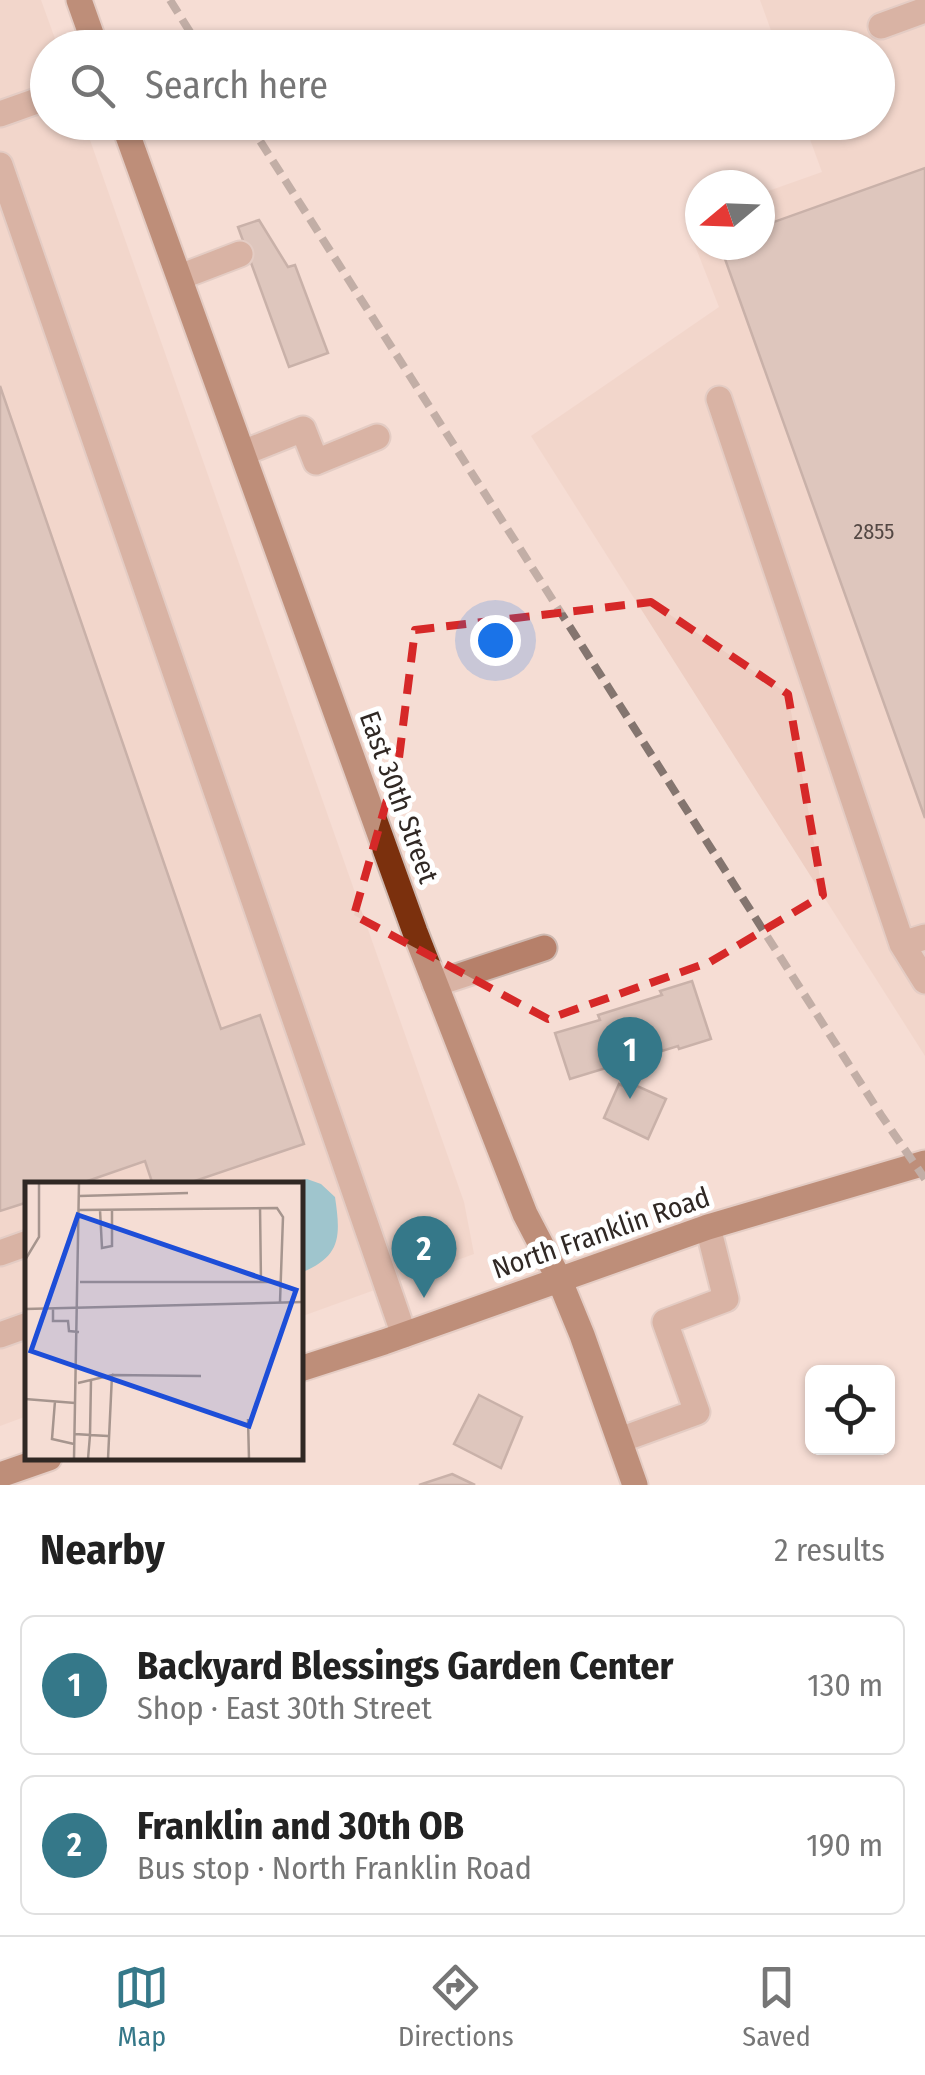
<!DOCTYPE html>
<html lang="en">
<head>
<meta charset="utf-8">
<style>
	:root { --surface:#fff; --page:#f6f6f6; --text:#222; --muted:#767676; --line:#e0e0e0; --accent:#357889 }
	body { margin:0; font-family:"Fira Sans Condensed",sans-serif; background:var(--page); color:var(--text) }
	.controls { position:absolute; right:30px; bottom:30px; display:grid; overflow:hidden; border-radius:15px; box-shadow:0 2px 8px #0004 }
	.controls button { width:90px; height:90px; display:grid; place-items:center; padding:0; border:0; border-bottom:2px solid var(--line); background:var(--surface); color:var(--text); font:50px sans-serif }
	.compass { position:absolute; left:685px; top:170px; width:90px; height:90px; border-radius:50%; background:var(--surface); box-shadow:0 2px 8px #0004; rotate:251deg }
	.you { position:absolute; left:495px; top:640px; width:35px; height:35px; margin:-25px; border:8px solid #fff; border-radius:50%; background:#1a73e8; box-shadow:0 0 0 15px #1a73e833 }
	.badge { display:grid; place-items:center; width:65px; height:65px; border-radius:50%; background:var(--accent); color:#fff; font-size:32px; font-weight:700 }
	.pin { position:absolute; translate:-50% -82px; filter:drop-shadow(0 2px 5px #0008) }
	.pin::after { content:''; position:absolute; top:52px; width:35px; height:30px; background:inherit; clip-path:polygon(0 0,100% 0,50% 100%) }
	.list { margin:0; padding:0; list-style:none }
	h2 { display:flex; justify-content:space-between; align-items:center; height:130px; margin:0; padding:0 40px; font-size:42px }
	h2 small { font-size:32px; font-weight:400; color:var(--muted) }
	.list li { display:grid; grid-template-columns:65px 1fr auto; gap:30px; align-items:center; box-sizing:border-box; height:140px; margin:0 20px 20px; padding:0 20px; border:2px solid var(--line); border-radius:15px }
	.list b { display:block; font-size:38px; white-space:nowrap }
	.list p { margin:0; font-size:32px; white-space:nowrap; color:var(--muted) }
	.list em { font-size:32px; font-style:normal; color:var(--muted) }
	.icon { flex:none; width:55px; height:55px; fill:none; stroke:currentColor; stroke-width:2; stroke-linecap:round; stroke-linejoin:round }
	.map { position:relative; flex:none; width:925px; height:1485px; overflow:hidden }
	.search { position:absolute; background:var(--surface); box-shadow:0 2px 8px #0004; left:30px; right:30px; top:30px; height:110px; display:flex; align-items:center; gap:25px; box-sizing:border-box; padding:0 35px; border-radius:55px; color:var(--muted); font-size:38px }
	.sheet { height:450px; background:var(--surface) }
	nav { display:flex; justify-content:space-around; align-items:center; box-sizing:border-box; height:140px; border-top:2px solid var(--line); background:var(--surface); font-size:28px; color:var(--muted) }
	nav a { display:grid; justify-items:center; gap:5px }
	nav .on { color:var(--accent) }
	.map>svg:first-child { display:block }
	.built { fill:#eecec2 }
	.water { fill:#37a9c5 }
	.building { fill:#c1aaa2; stroke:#927d75; stroke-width:2.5 }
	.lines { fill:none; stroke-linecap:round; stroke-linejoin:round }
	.minor-casing { stroke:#ceb9b1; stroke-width:29 }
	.major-casing { stroke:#ceb9b1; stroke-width:29 }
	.minor { stroke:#b6806a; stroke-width:25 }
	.major { stroke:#7b300d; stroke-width:25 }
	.rail { stroke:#84756f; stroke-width:8; stroke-dasharray:15 8; stroke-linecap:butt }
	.marked { fill:none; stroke:#d62828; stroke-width:8; stroke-dasharray:20 12; stroke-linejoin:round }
	.labels { text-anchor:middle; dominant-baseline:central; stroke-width:10; stroke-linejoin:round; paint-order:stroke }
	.number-label { font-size:22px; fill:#544844 }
	.street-label { font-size:28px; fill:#302824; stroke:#fff }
	.inset-road { fill:none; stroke:#a6958e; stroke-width:2.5 }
	.view { fill:#1d4ed8; fill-opacity:0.15; stroke:#1d4ed8; stroke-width:5 }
	.inset-edge { fill:none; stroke:#302824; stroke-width:5 }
</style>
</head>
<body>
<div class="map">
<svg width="925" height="1485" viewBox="0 0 925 1485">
	<rect width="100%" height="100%" fill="#f5ddd4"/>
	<!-- built -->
	<path class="built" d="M0 0H41L58 47 48 48V122L84 123 464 1202 474 1254 300 1317V1185H28L27 1416 0 1426Z
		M760 0H925V1056L531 436 719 307 685 220 700 215V245H760V194L822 172 804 123 878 122V48L777 47Z"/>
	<!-- water -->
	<path class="water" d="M307 1179 321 1184 335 1197C341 1237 341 1257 300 1273V1185H273Z"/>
	<!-- building -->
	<path class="building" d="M925 168V818L720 245H760V227Z
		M259 220 288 267 295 265 328 353 289 367 238 227Z
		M0 386 221 1029 260 1015 304 1144 183 1185H153L145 1161 76 1185H28V1202L0 1211Z
		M692 981 711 1039 679 1049 678 1046 570 1079 555 1033 600 1020 598 1015 662 995 660 991Z
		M619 1084 632 1090 635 1085 666 1099 648 1139 604 1118Z
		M479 1395 522 1417 501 1468 454 1444Z
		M452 1474 475 1485H419Z"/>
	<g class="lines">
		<defs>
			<path id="minor" d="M881 26 925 10
				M0 114 48 97
				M0 165 404 1335
				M180 277 240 254
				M719 399 902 944
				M243 453 303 429 316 462 377 437
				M925 937 902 944 925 981
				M435 984 544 948
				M0 1253 28 1243
				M0 1335 28 1325
				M620 1440 697 1412 665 1322 726 1299 708 1227"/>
			<path id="major" d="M79 0 96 48
				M123 122 415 932 525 1214 559 1279 582 1335 635 1485
				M300 1369 384 1342 708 1227 925 1163
				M0 1475 49 1458"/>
		</defs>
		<!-- minor casing -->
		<use href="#minor" class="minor-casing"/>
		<!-- major casing -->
		<use href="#major" class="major-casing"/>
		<!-- minor -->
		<use href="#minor" class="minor"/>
		<!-- major -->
		<use href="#major" class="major"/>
		<!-- rail -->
		<path class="rail" d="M170 0 200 48
			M248 122 881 1115 925 1179"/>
	</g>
	<!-- marked area -->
	<path d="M0 0H925V1485H0ZM651 602 788 694 823 895 710 962 548 1019 354 915 399 758 415 630Z" fill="#f5ddd4" fill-opacity=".55" fill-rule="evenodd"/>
	<path class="marked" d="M651 602 788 694 823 895 710 962 548 1019 354 915 399 758 415 630Z"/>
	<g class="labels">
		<!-- number labels -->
		<g class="number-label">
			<text x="874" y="531">2855</text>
		</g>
		<!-- street labels -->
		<g class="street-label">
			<text transform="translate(399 797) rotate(70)">East 30th Street</text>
			<text transform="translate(601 1233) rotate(-19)">North Franklin Road</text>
		</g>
	</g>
	<!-- overview -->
	<g transform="translate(25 1182)">
		<rect width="278" height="278" fill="#f5ddd4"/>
		<path class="inset-road" d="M54 14 163 11M235 25 236 100M54 28 252 26 258 35 255 120M75 28 77 66 87 64V28M0 78 14 55V0M55 100H255M0 127 278 120M28 127V139H43L44 149 54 150M87 193 176 194M66 198 65 253 83 254M53 201 87 193 83 277M0 217 50 221M30 219 27 257 49 262M223 237 224 277M50 252 65 253 63 277M49 277 54 0"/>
		<path class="view" d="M53 33 271 108 224 244 6 169Z"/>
		<rect width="278" height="278" class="inset-edge"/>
	</g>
</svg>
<div class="controls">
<button><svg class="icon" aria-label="locate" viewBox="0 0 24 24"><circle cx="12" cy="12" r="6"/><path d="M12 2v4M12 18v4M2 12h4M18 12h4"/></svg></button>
</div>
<svg class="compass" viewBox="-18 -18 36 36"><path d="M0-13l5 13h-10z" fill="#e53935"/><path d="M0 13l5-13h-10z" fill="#767676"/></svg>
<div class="you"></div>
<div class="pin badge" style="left:630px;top:1099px">1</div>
<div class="pin badge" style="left:424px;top:1298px">2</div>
<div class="search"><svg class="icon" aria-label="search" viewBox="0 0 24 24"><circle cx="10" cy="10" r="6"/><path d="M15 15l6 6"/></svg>Search here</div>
</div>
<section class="sheet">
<h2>Nearby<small>2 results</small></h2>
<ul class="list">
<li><span class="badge">1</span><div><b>Backyard Blessings Garden Center</b><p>Shop · East 30th Street</p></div><em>130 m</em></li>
<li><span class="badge">2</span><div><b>Franklin and 30th OB</b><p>Bus stop · North Franklin Road</p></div><em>190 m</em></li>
</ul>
</section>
<nav>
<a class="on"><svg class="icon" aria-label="map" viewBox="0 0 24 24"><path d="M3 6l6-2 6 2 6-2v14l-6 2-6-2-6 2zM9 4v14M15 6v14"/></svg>Map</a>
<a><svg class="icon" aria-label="directions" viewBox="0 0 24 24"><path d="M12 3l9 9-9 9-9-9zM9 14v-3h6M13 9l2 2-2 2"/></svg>Directions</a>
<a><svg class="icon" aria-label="saved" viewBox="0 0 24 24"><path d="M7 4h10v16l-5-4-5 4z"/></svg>Saved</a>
</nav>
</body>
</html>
